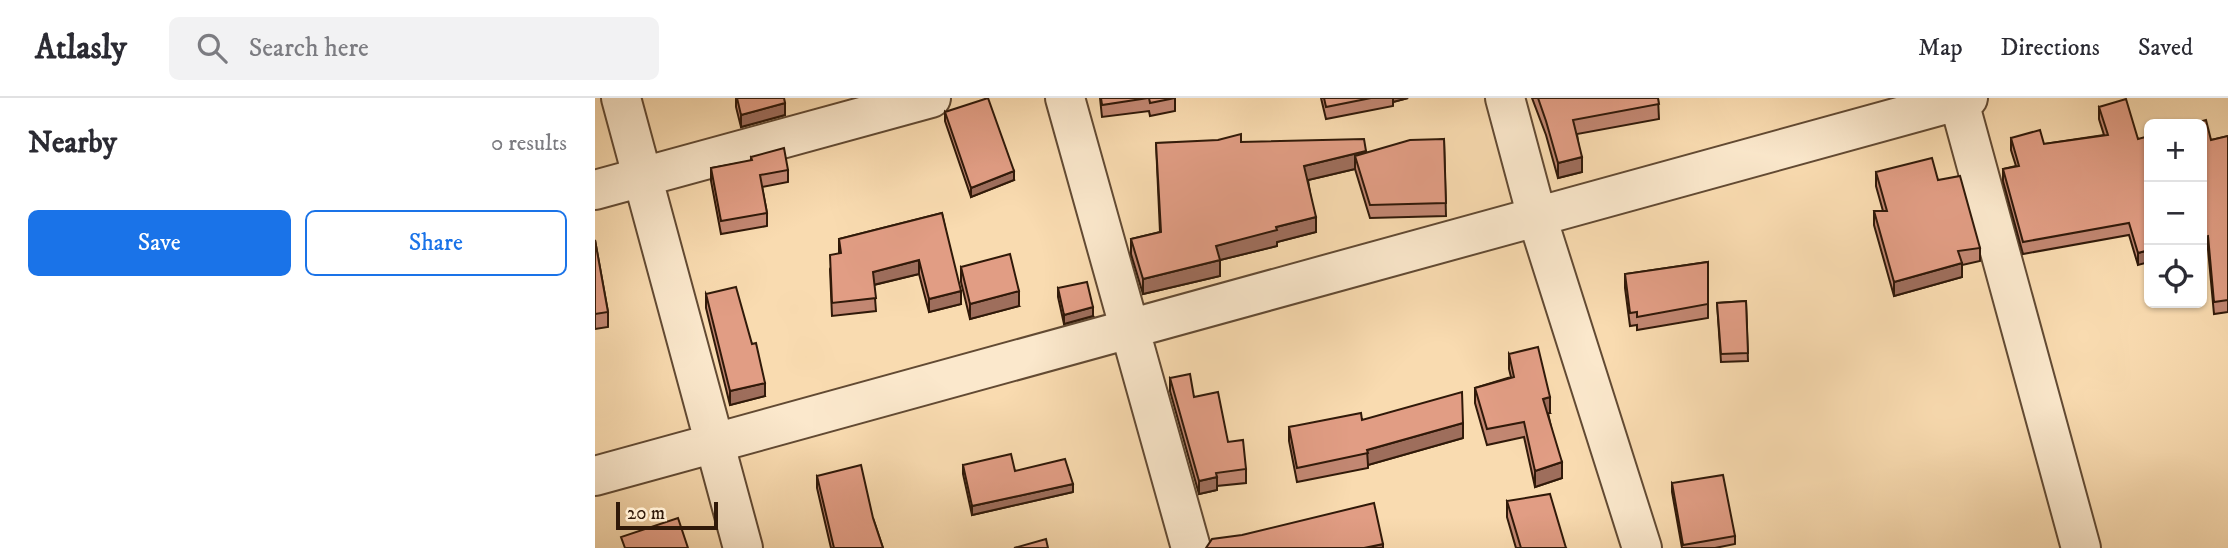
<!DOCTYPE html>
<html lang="en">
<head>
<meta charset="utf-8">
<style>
	:root { --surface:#fff; --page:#f2f2f3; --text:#2b2b33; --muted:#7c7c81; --line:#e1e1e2; --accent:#1a73e8 }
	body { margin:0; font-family:"IM FELL DW Pica",serif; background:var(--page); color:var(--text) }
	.controls { position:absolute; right:21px; top:21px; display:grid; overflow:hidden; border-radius:10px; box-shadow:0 2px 5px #0004 }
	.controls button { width:63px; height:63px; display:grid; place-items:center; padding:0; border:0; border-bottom:2px solid var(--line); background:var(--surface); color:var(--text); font:35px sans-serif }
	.scale { position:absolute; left:21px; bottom:18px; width:102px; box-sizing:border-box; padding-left:7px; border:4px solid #301909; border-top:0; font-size:19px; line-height:24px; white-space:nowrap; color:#301909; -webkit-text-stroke:5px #fbe8cc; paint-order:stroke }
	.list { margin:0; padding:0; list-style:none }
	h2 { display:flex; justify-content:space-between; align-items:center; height:91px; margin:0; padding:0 28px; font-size:30px }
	h2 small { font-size:23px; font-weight:400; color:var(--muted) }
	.actions { display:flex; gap:14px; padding:21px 28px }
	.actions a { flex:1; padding:16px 0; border:2px solid var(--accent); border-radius:10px; text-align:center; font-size:24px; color:var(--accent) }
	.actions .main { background:var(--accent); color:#fff }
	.icon { flex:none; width:38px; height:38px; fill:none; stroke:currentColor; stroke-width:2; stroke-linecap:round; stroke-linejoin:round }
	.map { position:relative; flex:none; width:1633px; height:450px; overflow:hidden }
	header { display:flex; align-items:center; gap:42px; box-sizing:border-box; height:98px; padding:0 35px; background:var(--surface); border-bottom:2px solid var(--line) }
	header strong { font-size:33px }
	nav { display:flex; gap:38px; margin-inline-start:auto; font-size:24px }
	.search { width:490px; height:63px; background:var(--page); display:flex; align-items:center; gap:18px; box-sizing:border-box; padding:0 24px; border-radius:10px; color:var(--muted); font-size:26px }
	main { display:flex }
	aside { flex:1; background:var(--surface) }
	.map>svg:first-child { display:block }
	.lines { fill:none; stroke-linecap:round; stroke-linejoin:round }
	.minor-casing { stroke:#624a33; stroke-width:42 }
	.minor { stroke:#fbe8cc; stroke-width:38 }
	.wall { fill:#c28772; stroke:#301909; stroke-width:2 }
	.shaded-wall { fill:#9e6e5c; stroke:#301909; stroke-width:2 }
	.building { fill:#e19d84; stroke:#301909; stroke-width:2 }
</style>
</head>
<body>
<header>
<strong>Atlasly</strong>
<div class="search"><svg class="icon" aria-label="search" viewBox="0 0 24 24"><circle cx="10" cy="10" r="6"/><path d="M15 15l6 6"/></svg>Search here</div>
<nav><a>Map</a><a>Directions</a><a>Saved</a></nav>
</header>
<main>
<aside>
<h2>Nearby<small>0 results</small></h2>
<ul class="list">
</ul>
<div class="actions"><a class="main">Save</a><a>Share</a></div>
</aside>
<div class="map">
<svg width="1633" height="450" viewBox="0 0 1633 450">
	<rect width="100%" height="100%" fill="#f9dbb0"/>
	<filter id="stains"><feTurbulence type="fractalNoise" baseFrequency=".00286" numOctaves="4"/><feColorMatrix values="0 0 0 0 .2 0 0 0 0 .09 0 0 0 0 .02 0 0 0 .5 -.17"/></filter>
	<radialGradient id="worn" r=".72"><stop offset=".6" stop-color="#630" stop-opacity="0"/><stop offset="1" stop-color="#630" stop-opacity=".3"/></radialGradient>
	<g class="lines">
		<defs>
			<path id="minor" d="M26 0 148 450
				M470 0 596 450
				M910 0 942 119 1047 450
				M1363 0 1486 450
				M0 92 336 0
				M0 378 1373 0"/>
		</defs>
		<!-- minor casing -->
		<use href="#minor" class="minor-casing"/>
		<!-- minor -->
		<use href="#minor" class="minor"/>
	</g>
	<!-- wall -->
	<path class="wall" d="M141 0H189L190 17 146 29 141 9Z
		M505 0H580V13L555 18 554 13 507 19Z
		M726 0H813L798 4V8L731 21Z
		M937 0H1063L1064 21 982 36 987 74 963 80 951 37Z
		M1504 9 1543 41V167L1534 137 1428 156 1408 83V71L1421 68 1416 52V40L1449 46 1509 37 1504 21Z
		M350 14 419 82 376 99 350 23Z
		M1633 38V214L1619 216 1613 151 1607 152 1616 42Z
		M849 41 851 118 775 120 760 71 713 82 721 134 682 144V148L625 162V178L548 196 536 156V141L565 134 561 45 646 44 771 55Z
		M156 59 193 72V84L167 89 172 115V128L126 136 116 83V70L156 63Z
		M1281 74 1343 82 1385 150V163L1367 167V179L1299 198 1279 127V113H1288L1281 88Z
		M347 115 366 206 334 214 324 176 279 187 281 213 237 218 235 171 244 156V141Z
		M0 142 13 214V229L0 231Z
		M1113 164V220L1042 232V227L1035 228 1030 190V176Z
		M366 169 424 208 375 221 366 184Z
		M463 190 498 218 469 226 463 199Z
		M111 196 170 298 135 307 111 210Z
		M1151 203 1153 263 1126 264 1122 205Z
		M914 256 955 315H953L967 380 940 389 929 339 892 347 880 305V290L916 279 914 271Z
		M575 280 599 299 633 344 651 371V385L622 388V392L604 396 575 293Z
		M767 322 868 340 773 367V370L702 384 694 343V329Z
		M368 367 478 394 377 417 368 376Z
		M222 378 278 420 288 450H236L222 390Z
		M1077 385 1140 438V446L1120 450H1087L1077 394Z
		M912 403 971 450H921L912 419Z"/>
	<!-- shaded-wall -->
	<path class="shaded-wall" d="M798 0H813L798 4Z
		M190 5V17L146 29V17Z
		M771 53V68L760 58V71L709 83V68Z
		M987 59V74L963 80V65Z
		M419 73V82L376 99V90Z
		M721 119V134L682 144V148L621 163V148L681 129Z
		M1613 138V151L1607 152V140Z
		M1554 152V164L1543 167V155Z
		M324 162V176L278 187V174Z
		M625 162V178L548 196V181Z
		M1367 165V179L1299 198V184Z
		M366 193V206L334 214V201Z
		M424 193V208L375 221V206Z
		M498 209V218L469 226V217Z
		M170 285V298L135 307V293Z
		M955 299V315L948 316V301Z
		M868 325V340L773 367 772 352Z
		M967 364V380L940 389V373Z
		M622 379V392L604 396V383Z
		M478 386V394L377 417V408Z
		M788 446V450H769Z"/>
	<!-- building -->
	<path class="building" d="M142 0H189L190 5 146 17Z
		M393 0 419 73 376 90 350 14Z
		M506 0H553L507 7Z
		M554 0H580L555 5Z
		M729 0H776L731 9Z
		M943 0H1063L1064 6 978 22 987 59 963 65 951 23Z
		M1531 1 1543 41 1554 38V152L1543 155 1534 125 1428 144 1408 71 1424 68 1416 40 1445 32 1449 46 1513 37 1504 9Z
		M1611 22 1616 42 1633 38V202L1619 204 1613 138 1607 140V26H1597Z
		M646 36V44L769 41 771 53 709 68 721 119 681 129 682 132 621 148 625 162 548 181 536 141 566 134 561 45 623 42Z
		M849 41 851 105 775 107 760 58 815 42Z
		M189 50 193 72 165 77 172 115 126 123 116 70 157 62 156 59Z
		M1337 60 1343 82 1365 78 1385 150 1363 153 1367 165 1299 184 1279 113H1292L1281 74Z
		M347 115 366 193 334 201 324 162 278 174 281 200 237 205 235 157 246 155 244 141Z
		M0 142 13 214 0 216Z
		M415 156 424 193 375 206 366 169Z
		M1113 164V206L1042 219V214L1035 215 1030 176Z
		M492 184 498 209 469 217 463 190Z
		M141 189 157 246 161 245 170 285 135 293 111 196Z
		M1151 203 1153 255 1126 256 1122 205Z
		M943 249 955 299 948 301 967 364 940 373 929 324 892 331 880 290 919 279 914 256Z
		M595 276 599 299 623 294 633 344 648 342 651 371 621 375 622 379 604 383 575 280Z
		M867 294 868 325 772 352 773 355 702 370 694 329 766 315 767 322Z
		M416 356 420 373 470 361 478 386 377 408 368 367Z
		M266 367 278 420 288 450H239L222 378Z
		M1128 377 1140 438 1088 447 1077 385Z
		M955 396 971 450H926L912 403Z
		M779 405 788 446 769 450H611L617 441 647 437Z
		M83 420 93 450H30L26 439Z
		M451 441 453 450H419Z"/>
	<rect width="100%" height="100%" filter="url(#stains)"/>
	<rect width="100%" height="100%" fill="url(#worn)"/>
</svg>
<div class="controls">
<button>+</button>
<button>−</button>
<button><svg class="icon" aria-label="locate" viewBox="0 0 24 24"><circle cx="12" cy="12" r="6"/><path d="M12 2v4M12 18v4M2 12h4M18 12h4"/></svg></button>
</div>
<div class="scale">20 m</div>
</div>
</main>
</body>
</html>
